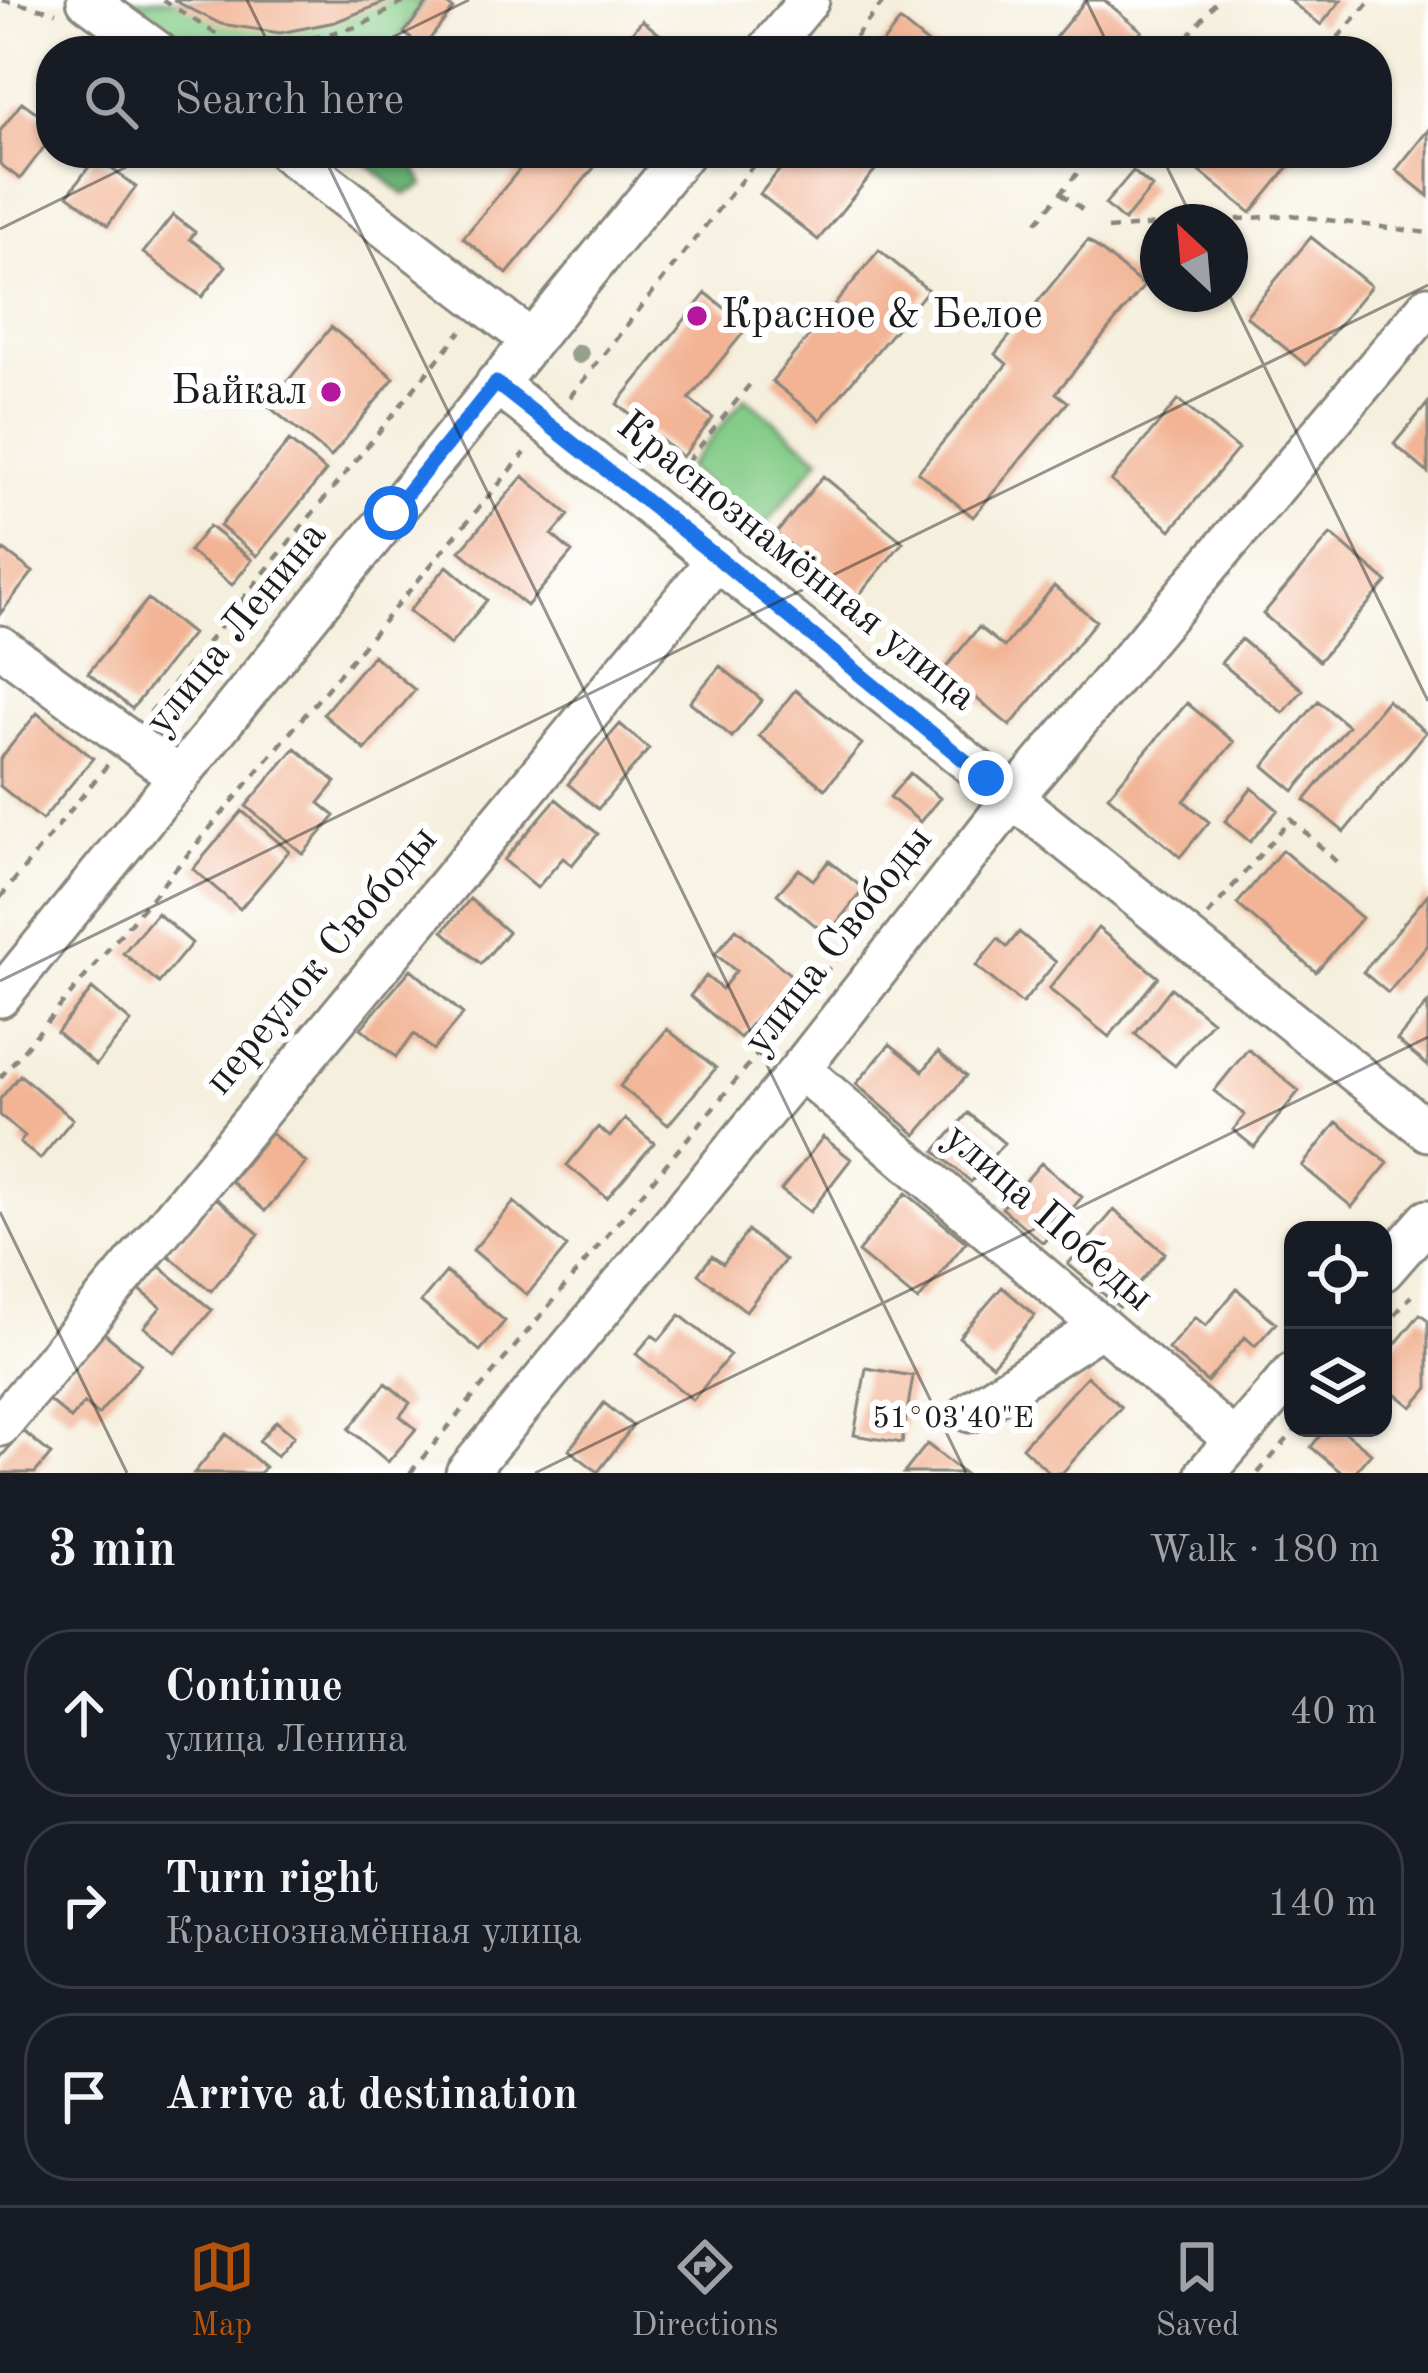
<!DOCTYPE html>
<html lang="en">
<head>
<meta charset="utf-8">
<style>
	:root { --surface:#171b24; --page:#242831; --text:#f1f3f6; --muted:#9ea1a6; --line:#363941; --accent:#b45309 }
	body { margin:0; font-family:"Old Standard TT",serif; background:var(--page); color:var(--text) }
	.controls { position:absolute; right:36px; bottom:36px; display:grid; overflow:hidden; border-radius:24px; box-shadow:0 3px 9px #0004 }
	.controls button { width:108px; height:108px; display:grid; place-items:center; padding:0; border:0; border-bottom:3px solid var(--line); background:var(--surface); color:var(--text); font:60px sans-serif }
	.compass { position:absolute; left:1140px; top:204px; width:108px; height:108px; border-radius:50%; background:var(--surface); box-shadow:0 3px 9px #0004; rotate:334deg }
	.stop { position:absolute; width:36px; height:36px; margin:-27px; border:9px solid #1a73e8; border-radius:50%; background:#fff }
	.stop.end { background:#1a73e8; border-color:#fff; box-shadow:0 3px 12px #0008 }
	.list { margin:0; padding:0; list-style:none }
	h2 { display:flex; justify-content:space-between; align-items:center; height:156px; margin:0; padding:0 48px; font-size:51px }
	h2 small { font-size:39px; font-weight:400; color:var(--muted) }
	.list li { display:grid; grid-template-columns:78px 1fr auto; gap:36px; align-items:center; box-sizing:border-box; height:168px; margin:0 24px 24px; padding:0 24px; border:3px solid var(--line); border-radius:48px }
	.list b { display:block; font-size:45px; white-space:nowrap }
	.list p { margin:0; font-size:39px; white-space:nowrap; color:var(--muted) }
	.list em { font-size:39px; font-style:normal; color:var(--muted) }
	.icon { flex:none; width:66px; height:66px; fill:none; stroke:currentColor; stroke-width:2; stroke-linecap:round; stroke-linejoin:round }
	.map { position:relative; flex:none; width:1428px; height:1473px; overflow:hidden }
	.search { position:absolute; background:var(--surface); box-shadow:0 3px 9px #0004; left:36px; right:36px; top:36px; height:132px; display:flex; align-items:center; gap:30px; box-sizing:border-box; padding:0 42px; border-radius:48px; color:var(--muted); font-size:45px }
	.sheet { height:732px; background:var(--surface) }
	nav { display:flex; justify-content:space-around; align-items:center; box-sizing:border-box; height:168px; border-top:3px solid var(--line); background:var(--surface); font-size:33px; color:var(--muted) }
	nav a { display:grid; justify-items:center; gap:6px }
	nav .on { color:var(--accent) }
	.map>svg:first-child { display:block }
	.green { fill:#84cc88; stroke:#507452; stroke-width:3 }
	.forest { fill:#6bb074; stroke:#446648; stroke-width:3 }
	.building { fill:#f2b494 }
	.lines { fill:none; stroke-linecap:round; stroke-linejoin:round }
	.minor-casing { stroke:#88867c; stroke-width:45 }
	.path { stroke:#88867c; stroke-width:4.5; stroke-dasharray:9 9; stroke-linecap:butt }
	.minor { stroke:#fff; stroke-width:39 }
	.tree { fill:#95a18a }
	.route { stroke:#1a73e8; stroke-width:15 }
	.ticks { fill:none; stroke:#1c1c1c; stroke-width:3; stroke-opacity:0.45 }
	.poi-dot { fill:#b5179e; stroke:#fff; stroke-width:4.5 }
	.labels { text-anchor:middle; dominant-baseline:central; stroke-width:12; stroke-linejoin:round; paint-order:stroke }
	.poi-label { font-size:42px; fill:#1c1c1c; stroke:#fff; text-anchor:start }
	.street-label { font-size:42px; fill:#1c1c1c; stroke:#fff }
	.ticks-label { font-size:30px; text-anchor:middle; fill:#1c1c1c; stroke:#fff; stroke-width:12; stroke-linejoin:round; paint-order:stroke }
</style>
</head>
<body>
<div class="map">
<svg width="1428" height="1473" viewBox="0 0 1428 1473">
	<rect width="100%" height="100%" fill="#fff"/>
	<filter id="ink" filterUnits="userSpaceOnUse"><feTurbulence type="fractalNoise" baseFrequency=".00833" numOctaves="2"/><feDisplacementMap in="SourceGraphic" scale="24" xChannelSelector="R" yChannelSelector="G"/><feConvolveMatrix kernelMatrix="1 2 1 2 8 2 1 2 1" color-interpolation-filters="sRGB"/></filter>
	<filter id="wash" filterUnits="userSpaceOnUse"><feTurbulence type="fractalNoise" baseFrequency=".004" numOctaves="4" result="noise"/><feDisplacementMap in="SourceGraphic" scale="48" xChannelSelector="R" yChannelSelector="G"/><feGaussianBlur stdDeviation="2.7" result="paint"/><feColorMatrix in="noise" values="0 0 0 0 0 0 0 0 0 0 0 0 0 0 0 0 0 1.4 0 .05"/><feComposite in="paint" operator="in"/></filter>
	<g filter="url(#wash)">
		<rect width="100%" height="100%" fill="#f5efdd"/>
		<!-- green -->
		<path class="green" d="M127 0H425L389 51H190Z
			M745 397 820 458 762 529 687 468Z"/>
		<!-- forest -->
		<path class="forest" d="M354 153H409L424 185 404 195Z"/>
		<g id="blocks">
			<!-- building -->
			<path class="building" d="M173 0H390L335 22 280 33 221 24Z
				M430 0H441L453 9 423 48 404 33Z
				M1086 0H1104L1142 31 1125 51H1044Z
				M1289 0H1341L1321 25Z
				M642 20 680 51H617Z
				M900 21 937 51H876Z
				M22 102 51 123V138L20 179 0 164V131Z
				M1428 130V196L1396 170Z
				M533 153H606L507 274 463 238Z
				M793 153H889L818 240 760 194Z
				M1177 153H1289L1296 158 1251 213Z
				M96 157 136 187 108 225 68 195Z
				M1133 171 1152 187 1124 221 1105 204Z
				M173 215 195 232 190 239 226 266 202 297 143 253Z
				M1311 237 1371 286 1306 365 1246 316Z
				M1088 240 1144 286 1056 393 1068 402 973 517 918 472 1007 364 995 354Z
				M879 250 928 290 820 420 772 381Z
				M706 293 748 327 689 399 713 418 682 457 617 404Z
				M331 327 394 378 331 457 268 406Z
				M1178 400 1238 449 1171 530 1111 481Z
				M1428 403V473L1394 444Z
				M289 441 326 471 257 556 220 526Z
				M523 476 569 515 552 535 572 552 527 606 460 551Z
				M823 476 903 542 856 599 776 534Z
				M209 526 252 560 232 585 189 551Z
				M1331 534 1387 582 1319 661 1263 614Z
				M4 550 33 572 0 614V555Z
				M447 566 487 600 450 645 409 611Z
				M1054 586 1096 621 1010 726 943 671 979 627 1004 647Z
				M148 599 192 634 132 709 88 673Z
				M1241 639 1303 690 1283 713 1221 663Z
				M373 655 415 690 365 750 323 714Z
				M720 666 762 700 732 737 690 702Z
				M795 690 862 744 825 789 759 736Z
				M1387 700 1426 732 1344 832 1305 800Z
				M1318 701 1348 726 1294 791 1264 766Z
				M1187 703 1234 742 1184 801 1209 822 1180 857 1108 796Z
				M37 713 93 758 42 820 0 786V759Z
				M620 724 649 749 598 809 568 784Z
				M295 748 336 782 319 803 335 816 303 854 246 806Z
				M910 773 940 798 920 822 890 797Z
				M1252 788 1278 810 1250 842 1225 821Z
				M556 799 598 834 572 865 563 858 537 888 504 860Z
				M242 811 289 851 240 909 193 869Z
				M1282 850 1362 918 1316 972 1237 904Z
				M829 861 864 889 827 935 777 894 799 869 813 880Z
				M1428 894V945L1388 993 1363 972Z
				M470 899 508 932 481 964 443 931Z
				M157 913 192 943 159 983 123 953Z
				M1098 928 1158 977 1109 1037 1049 989Z
				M736 929 792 976 740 1038 690 996 706 976 722 989 736 971 715 954Z
				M1019 932 1056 962 1022 1004 976 966 998 939 1007 947Z
				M411 969 463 1014 433 1050 414 1034 396 1057 361 1028Z
				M1171 988 1212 1021 1175 1066 1135 1034Z
				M92 989 131 1022 96 1065 57 1032Z
				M1428 1003V1066L1397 1040Z
				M667 1029 716 1068 668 1125 620 1086Z
				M890 1044 923 1071 938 1052 966 1076 916 1135 856 1084Z
				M1248 1049 1299 1091 1254 1147 1233 1130 1245 1115 1214 1091Z
				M20 1075 73 1119 40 1159 20 1143 25 1136 0 1115V1099Z
				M968 1113 1004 1143 971 1182 935 1151Z
				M625 1119 654 1143 607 1198 567 1165 598 1127 610 1137Z
				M1337 1122 1388 1163 1352 1207 1302 1166Z
				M271 1133 306 1163 265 1211 231 1181Z
				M823 1137 851 1159 810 1212 781 1190Z
				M1041 1163 1082 1197 1043 1243 1002 1208Z
				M906 1193 966 1242 918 1301 858 1252Z
				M216 1198 259 1234 211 1291 168 1255Z
				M514 1202 567 1247 527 1295 473 1250Z
				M1114 1210 1165 1253 1119 1307 1068 1264Z
				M748 1231 785 1260 746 1311 698 1274 712 1256 723 1264Z
				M159 1266 212 1310 175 1353 144 1327 161 1307 139 1289Z
				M446 1272 505 1321 480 1351 421 1302Z
				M1002 1287 1035 1315 992 1365 959 1337Z
				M1237 1289 1276 1323 1255 1346 1245 1337 1207 1382 1168 1349 1195 1317 1206 1326Z
				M1420 1314 1428 1320V1388L1412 1407 1383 1384V1359Z
				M680 1315 730 1355 693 1400 636 1354 652 1335 659 1340Z
				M103 1332 141 1364 98 1415 84 1403 71 1419 46 1398Z
				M866 1368 913 1376 902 1443 854 1435Z
				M1087 1376 1121 1407 1062 1473H1050L1022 1447Z
				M386 1383 410 1403 400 1416 416 1429 388 1462 349 1429Z
				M604 1403 633 1426 598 1472 569 1450Z
				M276 1421 294 1436 277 1456 259 1441Z
				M1326 1428H1340L1371 1453 1354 1473H1342L1311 1447Z
				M23 1431 51 1454 35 1473H0V1458Z
				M226 1434 265 1467 260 1473H194Z
				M927 1444 964 1473H904Z"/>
		</g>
	</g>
	<g filter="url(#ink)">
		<use href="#blocks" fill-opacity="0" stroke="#88867c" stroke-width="3"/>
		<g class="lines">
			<defs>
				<path id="minor" d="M87 0 157 51
					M767 51 809 0
					M288 153 531 340
					M496 383 1428 1131
					M0 646 179 777
					M0 997 684 153
					M800 1069 1234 1440
					M1383 1271 1428 1220
					M970 1412 1101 1327
					M0 1426 718 558
					M466 1473 800 1069 1012 799 1428 306
					M1206 1473 1293 1373"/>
			</defs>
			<!-- minor casing -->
			<use href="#minor" class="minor-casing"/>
			<!-- path -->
			<path class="path" d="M2 0 56 12
				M163 0 227 41 289 44 360 26 408 0
				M844 51 885 0
				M1176 51 1215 3
				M1326 51 1371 0
				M1061 193 1088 214
				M1037 222 1094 153
				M1201 222 1290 215 1428 233
				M1108 229 1158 225
				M570 397 763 153
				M676 476 755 378
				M150 713 461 331
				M0 898 108 764
				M1208 915 1291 819 1340 865
				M0 1078 525 453
				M1383 1328 1411 1296
				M410 1473 887 898
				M1258 1473 1297 1428"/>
			<!-- minor -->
			<use href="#minor" class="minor"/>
		</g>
		<!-- trees -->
		<circle class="tree" cx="579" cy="354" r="10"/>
	</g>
	<g class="lines" filter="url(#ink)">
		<!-- route -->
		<path class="route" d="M391 513 496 383 718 558 986 778"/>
	</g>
	<!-- ticks -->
	<path class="ticks" d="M247 0 272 51M1086 0 1111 51M364 51 469 0M322 153 966 1473M1160 153 1194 222M0 229 155 153M1229 294 1428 701M0 981 1428 285M0 1212 127 1473M535 1473 1428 1037"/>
	<!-- markers -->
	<g class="poi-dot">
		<circle cx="697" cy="316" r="12"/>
		<circle cx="331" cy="392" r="12"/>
	</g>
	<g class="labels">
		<!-- poi labels -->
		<g class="poi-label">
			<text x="721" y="316">Красное &amp; Белое</text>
			<text x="307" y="392" text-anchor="end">Байкал</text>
		</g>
		<!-- street labels -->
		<g class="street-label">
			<text transform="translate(796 562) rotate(39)">Краснознамённая улица</text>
			<text transform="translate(237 629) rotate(-51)">улица Ленина</text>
			<text transform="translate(839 941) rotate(-52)">улица Свободы</text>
			<text transform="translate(322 961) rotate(-50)">переулок Свободы</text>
			<text transform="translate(1048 1218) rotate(41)">улица Победы</text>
		</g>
	</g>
	<g class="ticks-label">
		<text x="953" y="1427">51°03'40"E</text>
	</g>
</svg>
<div class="controls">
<button><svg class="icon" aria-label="locate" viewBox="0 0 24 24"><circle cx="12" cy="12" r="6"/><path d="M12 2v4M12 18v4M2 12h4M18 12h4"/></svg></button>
<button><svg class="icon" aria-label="layers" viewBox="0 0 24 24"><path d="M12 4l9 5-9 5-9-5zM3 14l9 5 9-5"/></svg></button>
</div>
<svg class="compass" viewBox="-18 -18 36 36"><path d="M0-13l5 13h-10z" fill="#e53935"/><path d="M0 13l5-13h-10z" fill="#9ea1a6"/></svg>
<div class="stop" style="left:391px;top:513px"></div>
<div class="stop end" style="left:986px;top:778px"></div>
<div class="search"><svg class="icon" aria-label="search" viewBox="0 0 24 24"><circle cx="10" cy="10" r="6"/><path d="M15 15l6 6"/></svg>Search here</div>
</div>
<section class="sheet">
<h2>3 min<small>Walk · 180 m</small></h2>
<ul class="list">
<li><svg class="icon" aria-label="ahead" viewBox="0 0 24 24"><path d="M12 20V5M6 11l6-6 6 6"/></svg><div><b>Continue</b><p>улица Ленина</p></div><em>40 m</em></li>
<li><svg class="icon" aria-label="right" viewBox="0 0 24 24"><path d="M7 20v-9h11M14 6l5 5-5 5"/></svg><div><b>Turn right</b><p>Краснознамённая улица</p></div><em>140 m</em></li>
<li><svg class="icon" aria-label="arrive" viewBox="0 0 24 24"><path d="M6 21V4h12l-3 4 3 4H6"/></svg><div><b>Arrive at destination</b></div></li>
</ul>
</section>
<nav>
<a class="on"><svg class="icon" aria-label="map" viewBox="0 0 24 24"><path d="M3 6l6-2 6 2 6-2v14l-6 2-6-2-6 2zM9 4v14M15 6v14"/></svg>Map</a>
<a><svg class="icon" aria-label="directions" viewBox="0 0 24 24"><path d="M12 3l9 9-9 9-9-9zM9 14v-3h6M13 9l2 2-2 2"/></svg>Directions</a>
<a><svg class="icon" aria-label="saved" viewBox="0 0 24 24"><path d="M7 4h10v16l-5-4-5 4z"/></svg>Saved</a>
</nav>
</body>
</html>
